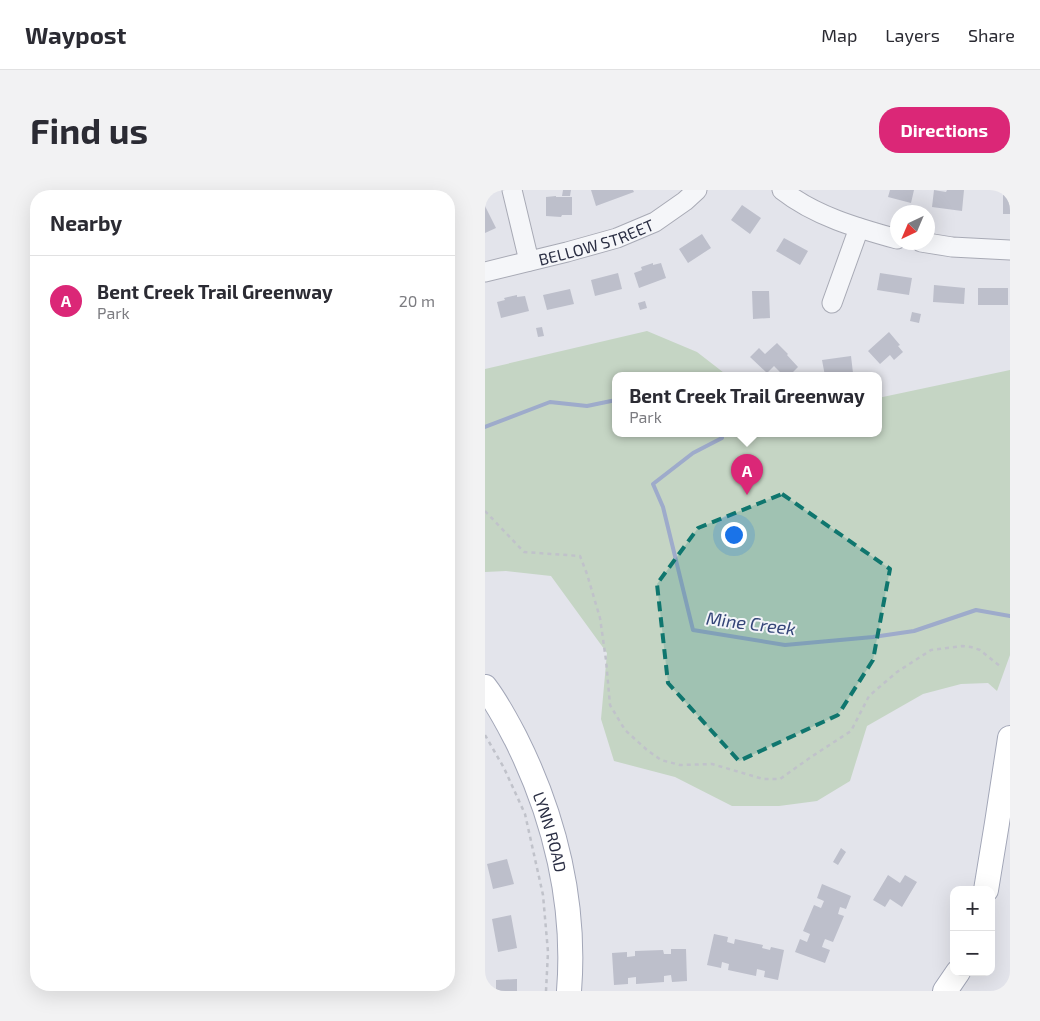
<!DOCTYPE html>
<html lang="en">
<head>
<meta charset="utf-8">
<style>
	:root { --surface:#fff; --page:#f2f2f3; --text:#2b2b33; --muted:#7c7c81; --line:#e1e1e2; --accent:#db2777 }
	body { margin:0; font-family:"Exo 2",sans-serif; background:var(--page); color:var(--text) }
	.controls { position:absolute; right:15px; bottom:15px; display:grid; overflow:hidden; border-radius:10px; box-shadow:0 5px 20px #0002 }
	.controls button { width:45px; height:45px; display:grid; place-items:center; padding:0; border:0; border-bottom:1px solid var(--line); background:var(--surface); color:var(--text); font:25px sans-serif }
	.compass { position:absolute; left:405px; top:15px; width:45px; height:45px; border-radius:50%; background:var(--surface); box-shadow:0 5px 20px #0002; rotate:224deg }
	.you { position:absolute; left:248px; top:344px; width:18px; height:18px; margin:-12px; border:4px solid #fff; border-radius:50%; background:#1a73e8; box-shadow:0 0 0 8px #1a73e833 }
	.badge { display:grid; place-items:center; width:32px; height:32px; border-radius:50%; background:var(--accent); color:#fff; font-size:16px; font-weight:700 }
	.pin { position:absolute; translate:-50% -41px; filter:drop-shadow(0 1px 2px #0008) }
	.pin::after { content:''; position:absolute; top:26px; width:18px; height:15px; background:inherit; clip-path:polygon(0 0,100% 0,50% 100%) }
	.popup { position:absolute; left:127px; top:182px; width:270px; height:65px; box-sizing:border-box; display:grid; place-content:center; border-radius:10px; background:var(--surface); filter:drop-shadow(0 1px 4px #0005); font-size:16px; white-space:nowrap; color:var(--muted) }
	.popup b { font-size:19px; color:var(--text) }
	.popup::after { content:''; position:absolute; left:50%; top:100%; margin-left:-10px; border:10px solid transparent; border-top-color:var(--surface) }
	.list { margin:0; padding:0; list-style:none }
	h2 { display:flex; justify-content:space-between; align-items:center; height:65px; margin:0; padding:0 20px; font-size:21px }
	h2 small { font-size:16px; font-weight:400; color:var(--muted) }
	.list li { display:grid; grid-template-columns:32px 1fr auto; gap:15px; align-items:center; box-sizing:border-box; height:90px; padding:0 20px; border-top:1px solid var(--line) }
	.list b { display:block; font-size:19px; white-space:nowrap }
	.list p { margin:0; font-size:16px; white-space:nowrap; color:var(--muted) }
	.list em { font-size:16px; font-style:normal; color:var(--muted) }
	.map { position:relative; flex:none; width:525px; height:801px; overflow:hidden; border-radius:20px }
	header { display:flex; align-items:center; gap:30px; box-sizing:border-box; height:70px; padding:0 25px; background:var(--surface); border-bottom:1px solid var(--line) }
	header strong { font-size:24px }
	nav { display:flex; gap:28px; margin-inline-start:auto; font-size:18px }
	.intro { display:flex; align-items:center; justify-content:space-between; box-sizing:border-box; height:120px; padding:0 30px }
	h1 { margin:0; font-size:35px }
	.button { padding:12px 22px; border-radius:20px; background:var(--accent); color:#fff; font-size:18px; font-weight:700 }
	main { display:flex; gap:30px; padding:0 30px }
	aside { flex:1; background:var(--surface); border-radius:20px; box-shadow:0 5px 20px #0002 }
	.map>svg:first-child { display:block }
	.green { fill:#c5d5c4 }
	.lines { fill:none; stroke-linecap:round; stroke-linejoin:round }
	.stream { stroke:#9eabcb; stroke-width:4 }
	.building { fill:#bdbfcb }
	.minor-casing { stroke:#a8aab5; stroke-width:21 }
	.major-casing { stroke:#a2a6b7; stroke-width:26 }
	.path { stroke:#c0c2ca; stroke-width:2.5; stroke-dasharray:4 4; stroke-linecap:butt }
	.minor { stroke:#f5f6f9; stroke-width:19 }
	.major { stroke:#fff; stroke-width:24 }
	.marked { fill:#0f766e; fill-opacity:0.2; stroke:#0f766e; stroke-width:4; stroke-dasharray:10 6; stroke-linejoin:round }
	.labels { text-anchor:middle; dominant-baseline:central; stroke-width:4; stroke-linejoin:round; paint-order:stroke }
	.street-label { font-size:16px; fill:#2a2e43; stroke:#f2f4f8 }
	.water-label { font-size:18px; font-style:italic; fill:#344578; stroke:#f2f4f8 }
</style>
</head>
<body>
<header>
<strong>Waypost</strong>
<nav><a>Map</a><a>Layers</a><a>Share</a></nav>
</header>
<div class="intro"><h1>Find us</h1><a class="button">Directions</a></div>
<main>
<aside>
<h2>Nearby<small></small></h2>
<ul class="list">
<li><span class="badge">A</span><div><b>Bent Creek Trail Greenway</b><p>Park</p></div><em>20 m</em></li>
</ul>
</aside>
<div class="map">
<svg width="525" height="801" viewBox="0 0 525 801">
	<rect width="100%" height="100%" fill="#e3e4eb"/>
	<!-- green -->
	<path class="green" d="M162 141 212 162 243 186H131V244H393V208L525 180V465L512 501 503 493 476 494 438 504 382 536 365 591 332 611 294 616H247L190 587 129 571 116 529 122 463 66 386 21 381 0 382V179Z"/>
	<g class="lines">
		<!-- stream -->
		<path class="stream" d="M158 186 160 184 165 186
			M0 237 65 212 102 216 131 210
			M237 244V248L208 263 168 294 178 317 208 440 300 455 388 447 429 441 491 420 525 426"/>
	</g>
	<!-- building -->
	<path class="building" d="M78 0H86L85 6H77Z
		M106 0H148L149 2 111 16Z
		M405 0H429L426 13 403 7Z
		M449 0 461 2 462 0H479L477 21 447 17Z
		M518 0H525V24H518Z
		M71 6V7H87V25H77L76 27 61 26V7Z
		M257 15 276 28 265 44 246 30Z
		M0 16 11 38 0 43Z
		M217 44 226 58 203 73 194 59Z
		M299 48 323 61 315 75 291 61Z
		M168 73V75L176 73 181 88 154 98 149 83 157 80 156 77Z
		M133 83 137 99 110 106 106 90Z
		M395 83 427 88 424 105 392 100Z
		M449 95 480 98 479 114 448 112Z
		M493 98H523V115H493Z
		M85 99 89 114 62 120 58 105Z
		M267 101H284L285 128 268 129Z
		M32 105V107L40 106 44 121 16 128 12 112 20 110 19 108Z
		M160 111 162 118 155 120 153 113Z
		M427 122 436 124 434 133 425 131Z
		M57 137 59 146 53 147 51 138Z
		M404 142 415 155 413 156 418 162 409 170 405 165 395 174 383 161Z
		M292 153 303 164 302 165 313 177 304 186H299L289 176 282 183 265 167 274 158 280 164Z
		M366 166 368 183 340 186 337 170Z
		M356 658 361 662 353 675 348 672Z
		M22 669 29 694 8 699 2 674Z
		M403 685 415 693 420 685 432 692 417 717 405 709 400 717 388 710Z
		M337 694 366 706 361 719 355 717 353 724 359 726 348 752 340 749 338 754 337 757 345 760 340 773 310 762 315 749 322 752 325 744 318 741 329 715 336 718 339 711 332 708Z
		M26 725 32 758 13 762 7 729Z
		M229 744 243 747 242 752 249 754 250 749 278 755 277 758 285 760 286 757 299 760 293 790 279 787 280 781 272 779 271 786 243 780 244 774 237 772 236 778 222 775Z
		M186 759H201L202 791 187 792 186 785 179 786V792L151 794V787L143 788V794L129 795 127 763 142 762V767L150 766V761L178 760 179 764H186Z
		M32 789V801H11V790Z"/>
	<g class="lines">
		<defs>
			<g id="minor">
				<path d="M27 0 44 71"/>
				<path d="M297 0C330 26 372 38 412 49"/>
				<path d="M436 52 467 57 525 60"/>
				<path id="s1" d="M0 82 82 62 132 48 170 32 200 11 212 0"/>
				<path d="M347 113 374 38"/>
			</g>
			<g id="major">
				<path id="s2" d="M0 497C13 514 21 530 31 549 70 627 91 714 84 801"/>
				<path d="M501 700 512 633 525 548"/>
				<path d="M460 801 473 782"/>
			</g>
		</defs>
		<!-- minor casing -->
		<use href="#minor" class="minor-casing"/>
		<!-- major casing -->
		<use href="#major" class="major-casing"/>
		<!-- path -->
		<path class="path" d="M0 321 39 362 95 366 102 384 115 428 121 470 125 515 140 540 162 560 176 570 195 575 227 574 278 589H295L326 567 366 541 384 506 412 482 446 460 477 456 486 457 495 460 516 477
			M0 545 19 578 40 624 58 705 63 762 61 801"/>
		<!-- minor -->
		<use href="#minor" class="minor"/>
		<!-- major -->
		<use href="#major" class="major"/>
	</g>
	<!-- marked area -->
	<path class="marked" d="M297 304 405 379 388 470 353 525 254 571 183 493 172 394 213 338Z"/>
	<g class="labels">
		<!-- street labels -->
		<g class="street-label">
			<text stroke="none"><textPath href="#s1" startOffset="115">BELLOW STREET</textPath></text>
			<text stroke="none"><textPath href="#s2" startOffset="160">LYNN ROAD</textPath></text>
		</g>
		<!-- water labels -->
		<g class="water-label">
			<text transform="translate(266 433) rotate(7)">Mine Creek</text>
		</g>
	</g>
</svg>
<div class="controls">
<button>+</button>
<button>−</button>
</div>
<svg class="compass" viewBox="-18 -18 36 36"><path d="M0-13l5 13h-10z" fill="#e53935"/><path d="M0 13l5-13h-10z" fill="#7c7c81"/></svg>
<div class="you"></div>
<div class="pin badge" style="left:262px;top:305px">A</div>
<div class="popup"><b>Bent Creek Trail Greenway</b>Park</div>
</div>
</main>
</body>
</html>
